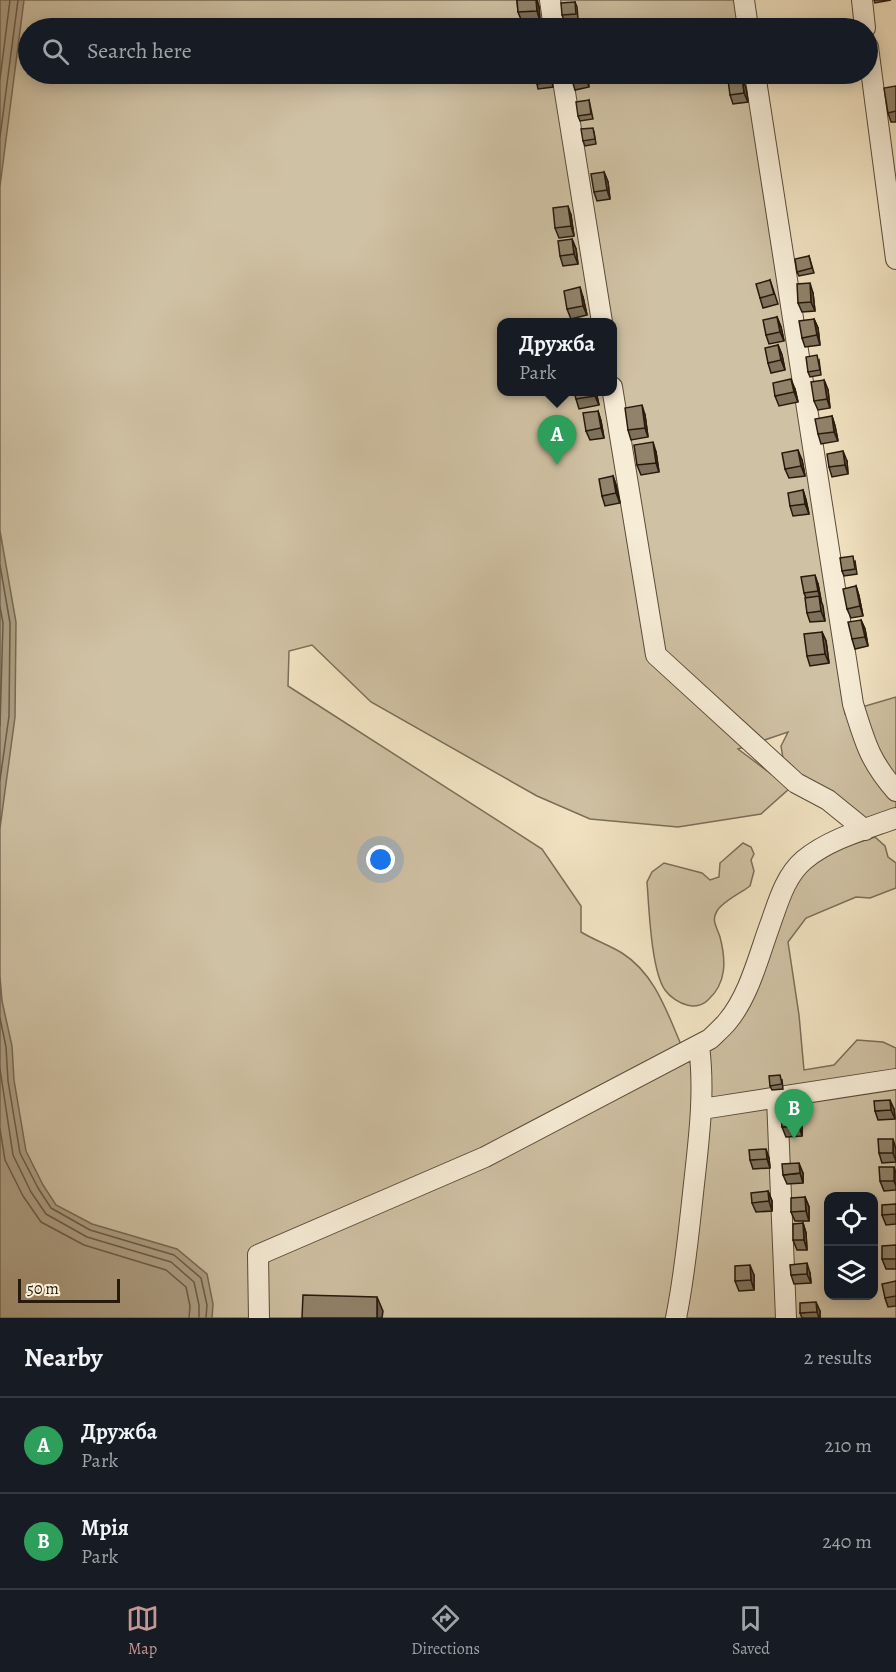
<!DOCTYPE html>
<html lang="en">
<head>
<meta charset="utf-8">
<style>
	:root { --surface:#171b24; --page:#242831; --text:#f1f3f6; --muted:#9ea1a6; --line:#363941; --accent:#c59692 }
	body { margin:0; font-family:Alegreya,serif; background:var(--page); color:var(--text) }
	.controls { position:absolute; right:18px; bottom:18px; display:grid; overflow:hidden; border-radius:12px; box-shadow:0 3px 15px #0003 }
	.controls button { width:54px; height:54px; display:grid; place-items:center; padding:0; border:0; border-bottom:2px solid var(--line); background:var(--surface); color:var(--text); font:30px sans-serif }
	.scale { position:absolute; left:18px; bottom:15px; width:102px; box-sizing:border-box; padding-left:6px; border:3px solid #271a0c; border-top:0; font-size:16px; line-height:21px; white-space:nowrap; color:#271a0c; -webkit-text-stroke:4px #f7edd7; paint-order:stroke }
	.you { position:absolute; left:381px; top:860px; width:21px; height:21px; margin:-15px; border:4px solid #fff; border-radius:50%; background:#1a73e8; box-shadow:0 0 0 9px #1a73e833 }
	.badge { display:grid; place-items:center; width:39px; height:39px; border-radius:50%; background:var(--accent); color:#fff; font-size:20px; font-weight:700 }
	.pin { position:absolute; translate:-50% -50px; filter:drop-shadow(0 2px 3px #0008) }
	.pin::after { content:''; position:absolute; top:32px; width:21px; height:18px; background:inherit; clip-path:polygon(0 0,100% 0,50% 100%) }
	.popup { position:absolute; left:497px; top:318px; width:120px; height:78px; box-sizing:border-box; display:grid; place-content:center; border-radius:12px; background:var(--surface); filter:drop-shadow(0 2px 4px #0005); font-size:20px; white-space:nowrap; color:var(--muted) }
	.popup b { font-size:22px; color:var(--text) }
	.popup::after { content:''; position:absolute; left:50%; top:100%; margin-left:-12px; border:12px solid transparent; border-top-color:var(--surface) }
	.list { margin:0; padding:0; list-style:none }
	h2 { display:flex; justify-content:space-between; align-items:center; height:78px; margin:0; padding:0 24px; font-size:26px }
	h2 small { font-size:20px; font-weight:400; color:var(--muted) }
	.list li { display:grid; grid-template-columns:39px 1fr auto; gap:18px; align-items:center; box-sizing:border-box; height:96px; padding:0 24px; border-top:2px solid var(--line) }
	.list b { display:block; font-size:22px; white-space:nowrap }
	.list p { margin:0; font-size:20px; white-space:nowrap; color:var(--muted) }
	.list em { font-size:20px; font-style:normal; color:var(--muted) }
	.icon { flex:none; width:33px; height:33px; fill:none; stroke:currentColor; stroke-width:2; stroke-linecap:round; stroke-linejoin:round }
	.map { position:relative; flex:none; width:896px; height:1318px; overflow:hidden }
	.search { position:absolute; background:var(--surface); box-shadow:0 3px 15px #0003; left:18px; right:18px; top:18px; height:66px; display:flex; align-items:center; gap:15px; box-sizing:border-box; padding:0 21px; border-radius:33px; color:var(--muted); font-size:22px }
	.sheet { height:270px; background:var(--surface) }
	nav { display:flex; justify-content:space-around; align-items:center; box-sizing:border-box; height:84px; border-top:2px solid var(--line); background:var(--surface); font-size:16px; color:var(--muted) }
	nav a { display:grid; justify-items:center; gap:3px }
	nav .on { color:var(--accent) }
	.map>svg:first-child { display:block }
	.green { fill:#cfc1a3; stroke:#7b6e58; stroke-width:1.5; fill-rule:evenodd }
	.water { fill:#ad9f84; stroke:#776a54; stroke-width:1.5 }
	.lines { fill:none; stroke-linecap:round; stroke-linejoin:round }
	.shore { stroke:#6a5c48; stroke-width:1.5 }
	.minor-casing { stroke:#5a4c3a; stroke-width:22 }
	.minor { stroke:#f7edd7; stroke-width:20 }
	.wall { fill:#7d715c; stroke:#271a0c; stroke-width:1.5 }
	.shaded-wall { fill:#665c4b; stroke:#271a0c; stroke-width:1.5 }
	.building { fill:#91836b; stroke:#271a0c; stroke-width:1.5 }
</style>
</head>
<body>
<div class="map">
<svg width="896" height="1318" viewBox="0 0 896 1318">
	<rect width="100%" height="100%" fill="#f2e3c2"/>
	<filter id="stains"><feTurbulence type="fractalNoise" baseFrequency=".00333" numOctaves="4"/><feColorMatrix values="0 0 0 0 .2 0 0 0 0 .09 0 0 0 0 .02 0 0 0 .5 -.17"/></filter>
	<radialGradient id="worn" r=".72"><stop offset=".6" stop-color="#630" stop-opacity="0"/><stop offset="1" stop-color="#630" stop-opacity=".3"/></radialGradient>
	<!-- green -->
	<path class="green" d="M0 0H739L744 28H28V74H750L845 714H848L896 800V813L864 823 785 770 781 746 788 732 738 749 790 788 761 814 678 827 590 819 537 796 371 702 312 645 289 651 288 686 542 849 581 906V932C594 940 609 945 622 953 660 977 670 1024 689 1062L714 1048 732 1027 794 879 825 853 875 837 885 846 888 857 896 863V888L870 898 856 897 806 918 788 942 799 1015 804 1070 834 1065 857 1040 883 1042 896 1048V1318H19L0 1046ZM502 322H612V392H502ZM828 1196H874V1296H828Z
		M896 697V785L885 772 862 707Z
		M743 843 751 847 754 854 751 860 754 871 750 886C741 893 723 901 717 911 711 921 717 927 720 937 726 960 727 983 708 1000 703 1005 695 1007 687 1005 679 1003 670 997 665 990 651 970 649 907 647 882L652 872 664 863 702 873 710 880 719 877 720 863Z"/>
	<!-- water -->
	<path class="water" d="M0 0H24L0 186Z
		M0 531 16 622 15 717 0 828Z
		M0 977 2 1001 12 1046 14 1080 26 1151 43 1185 56 1205 92 1224 177 1249 207 1274 213 1304 212 1318H0Z"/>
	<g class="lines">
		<!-- shore -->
		<path class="shore" d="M0 79 10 0
			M0 137 18 0
			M0 565 10 623 9 716 0 780
			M0 607 3 623 0 726
			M0 1018 6 1047 8 1081 20 1153 38 1188 51 1208 90 1230 174 1255 201 1278 207 1305 206 1318
			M0 1069 13 1155 31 1192 46 1214 87 1237 171 1262 194 1282 199 1305V1318
			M0 1129 5 1160 23 1196 41 1222 84 1245 166 1270 186 1287 190 1306 189 1318"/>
		<defs>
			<path id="minor" d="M550 0 554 28
				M744 0 748 28
				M862 0 865 28
				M868 47 896 259
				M562 74 602 322
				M755 74 853 704C865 742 869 760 896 791
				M612 387 656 655 796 783 828 800 865 830
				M777 1098 786 1318
				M702 1109 896 1079
				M259 1318 258 1255 485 1157 710 1039C716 1033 722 1028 727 1022 749 996 758 958 770 925 778 903 785 876 804 860 829 839 866 829 896 818
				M676 1318C685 1274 689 1229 694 1184 699 1138 705 1092 699 1046"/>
		</defs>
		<!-- minor casing -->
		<use href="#minor" class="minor-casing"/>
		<!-- minor -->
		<use href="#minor" class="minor"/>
	</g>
	<!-- wall -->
	<path class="wall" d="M517 0H537L539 7 540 21 522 22 518 12Z
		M874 0H891L875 3Z
		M575 2 577 7 578 19 564 20 562 15Z
		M571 74H587L589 87 575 90 572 80Z
		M768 74H785L786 75 769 77Z
		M551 76 553 87 538 89 537 84Z
		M896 86V122H891L888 113Z
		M746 88 748 102 733 104 730 95Z
		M589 100 593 119 580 121 578 116Z
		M594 132 596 144 585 146 583 141Z
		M604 172 608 182 610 199 597 201 594 192Z
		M571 215 574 236 559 238 555 228Z
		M572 239 576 249 578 264 563 266 560 256Z
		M809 256 814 273 799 276 797 272Z
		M770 280 778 304 763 308 760 298Z
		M813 293 815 311 802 312 798 303Z
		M583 297 587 315 571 319 567 309Z
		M777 317 781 327 784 341 769 344 766 335Z
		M814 319 818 328 820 345 805 347 802 338Z
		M778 345 782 355 785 370 771 373 768 363Z
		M819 360 821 375 810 377 808 372Z
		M824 380 828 390 830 408 818 410 814 401Z
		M795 389 798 402 779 406 775 396Z
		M596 392 599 405 579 409 576 399Z
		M598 411 601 421 604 438 590 440 586 431Z
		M645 415 648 437 631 440 628 430Z
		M832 416 835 426 838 441 821 444 818 434Z
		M656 452 659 472 641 475 637 465Z
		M802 460 805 476 789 478 785 469Z
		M847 461 848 474 832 477 829 467Z
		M613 476 616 485 620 503 605 506 602 496Z
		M803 490 806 500 809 514 793 516 790 506Z
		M855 561 857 574 844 576 842 571Z
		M818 584 825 621 810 622 807 613 806 598 804 593Z
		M856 586 859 596 863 616 851 618 847 609Z
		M861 620 865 629 868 646 855 649 852 639Z
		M822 632 826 641 829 663 810 666 807 656Z
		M782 1080 783 1089 772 1090 770 1086Z
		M894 1109 895 1119 878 1120 875 1111Z
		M802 1125V1136L786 1137 782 1127Z
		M896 1149V1162L882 1163 879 1153Z
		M769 1158 770 1168 753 1169 750 1160Z
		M803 1173V1183L787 1184 783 1175Z
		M896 1173V1190L884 1191 880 1181Z
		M768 1191 772 1201V1211L756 1212 752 1203Z
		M805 1197 809 1207V1221H795L791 1212Z
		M896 1204V1224L886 1225 882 1215Z
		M803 1223 806 1233 807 1250H797L793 1240Z
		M896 1245V1269H886L882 1259Z
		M810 1273 811 1283 794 1284 791 1275Z
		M754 1275V1290L739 1291 735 1281Z
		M896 1281V1306L888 1307 885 1298Z
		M820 1311V1318H802L800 1313Z"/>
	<!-- shaded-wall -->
	<path class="shaded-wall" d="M536 0H537L539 7 540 21 537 11Z
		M585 74H587L589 87 586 78Z
		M742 78 746 88 748 102 744 93Z
		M604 172 608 182 610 199 607 190Z
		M568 206 571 215 574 236 571 226Z
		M572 239 576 249 578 264 574 254Z
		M810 283 813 293 815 311 811 302Z
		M580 287 583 297 587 315 583 306Z
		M777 317 781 327 784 341 780 332Z
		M814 319 818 328 820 345 817 335Z
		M778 345 782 355 785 370 781 360Z
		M791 379 795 389 798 402 794 392Z
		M824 380 828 390 830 408 827 399Z
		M594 392H596L599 405 595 396Z
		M642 405 645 415 648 437 645 428Z
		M598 411 601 421 604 438 601 428Z
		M832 416 835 426 838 441 834 432Z
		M653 442 656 452 659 472 656 463Z
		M798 450 802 460 805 476 801 466Z
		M843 451 847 461 848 474 845 465Z
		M613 476 616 485 620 503 616 493Z
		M803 490 806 500 809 514 805 504Z
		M815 575 818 584 821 600 818 591Z
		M856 586 859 596 863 616 860 606Z
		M819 596 823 606 825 621 821 611Z
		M861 620 865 629 868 646 865 637Z
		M822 632 826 641 829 663 825 654Z
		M890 1100 894 1109 895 1119 891 1110Z
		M798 1116 802 1125V1136L799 1126Z
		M893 1139 896 1149V1161L893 1153Z
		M766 1149 769 1158 770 1168 767 1159Z
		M799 1163 803 1173V1183L800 1173Z
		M894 1167 896 1173V1186L894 1181Z
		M768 1191 772 1201V1211L769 1201Z
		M805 1197 809 1207V1221L806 1211Z
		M803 1223 806 1233 807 1250 804 1240Z
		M807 1263 810 1273 811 1283 807 1274Z
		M750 1265 754 1275V1290L751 1280Z
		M377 1297 383 1311 382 1318H377Z
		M816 1302 820 1311V1318H819L817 1312Z"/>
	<!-- building -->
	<path class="building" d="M517 0H536L537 11 518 12Z
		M575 2 576 14 562 15 561 3Z
		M535 74H550L551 82 537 84Z
		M571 74H585L586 78 572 80Z
		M742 78 744 93 730 95 728 80Z
		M896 86V111L888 113 884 88Z
		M589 100 591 114 578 116 576 102Z
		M593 128 595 139 583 141 581 129Z
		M604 172 607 190 594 192 591 174Z
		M568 206 571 226 555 228 553 208Z
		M572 239 574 254 560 256 558 241Z
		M809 256 812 268 797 272 795 259Z
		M770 280 774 294 760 298 756 284Z
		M810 283 811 302 798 303 797 284Z
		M580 287 583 306 567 309 564 291Z
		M777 317 780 332 766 335 763 320Z
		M814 319 817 335 802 338 799 321Z
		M778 345 781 360 768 363 765 348Z
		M817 355 820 370 808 372 806 357Z
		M791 379 794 392 775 396 773 383Z
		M824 380 827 399 814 401 811 382Z
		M574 392H594L595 396 576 399Z
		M642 405 645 428 628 430 625 408Z
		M598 411 601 428 586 431 583 413Z
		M832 416 834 432 818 434 815 419Z
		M653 442 656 463 637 465 634 445Z
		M798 450 801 466 785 469 782 453Z
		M843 451 845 465 829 467 827 454Z
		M613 476 616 493 602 496 599 479Z
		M803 490 805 504 790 506 788 493Z
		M853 556 855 569 842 571 840 558Z
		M815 575 818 591 804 593 801 577Z
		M856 586 860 606 847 609 843 589Z
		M819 596 821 611 807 613 805 598Z
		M861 620 865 637 852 639 848 622Z
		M822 632 825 654 807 656 804 634Z
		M780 1075 782 1084 770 1086 769 1076Z
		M890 1100 891 1110 875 1111 874 1101Z
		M798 1116 799 1126 782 1127 781 1117Z
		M878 1139H893V1153H879Z
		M766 1149 767 1159 750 1160 749 1150Z
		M799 1163 800 1173 783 1175 782 1164Z
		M879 1167H894V1181H880Z
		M768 1191 769 1201 752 1203 751 1193Z
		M805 1197 806 1211 791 1212V1198Z
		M896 1204V1214L882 1215V1205Z
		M803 1223 804 1240H793V1224Z
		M896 1245V1259H882V1246Z
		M807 1263V1274L791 1275 790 1265Z
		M750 1265 751 1280 735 1281V1266Z
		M896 1281V1296L885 1298 882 1284Z
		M303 1295 377 1297V1318H302Z
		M816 1302 817 1312 800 1313V1303Z"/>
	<rect width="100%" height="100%" filter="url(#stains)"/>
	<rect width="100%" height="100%" fill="url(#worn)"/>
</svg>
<div class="controls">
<button><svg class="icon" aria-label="locate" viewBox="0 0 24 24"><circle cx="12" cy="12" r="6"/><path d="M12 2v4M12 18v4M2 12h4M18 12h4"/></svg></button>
<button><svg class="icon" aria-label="layers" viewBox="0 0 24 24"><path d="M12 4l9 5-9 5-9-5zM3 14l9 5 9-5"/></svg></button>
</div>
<div class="scale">50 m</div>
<div class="you"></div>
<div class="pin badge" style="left:557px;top:465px;background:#2e9e5b">A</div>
<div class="popup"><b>Дружба</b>Park</div>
<div class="pin badge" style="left:794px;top:1139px;background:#2e9e5b">B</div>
<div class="search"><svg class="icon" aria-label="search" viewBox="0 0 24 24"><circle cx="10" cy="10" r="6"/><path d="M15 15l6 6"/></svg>Search here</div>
</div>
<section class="sheet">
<h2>Nearby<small>2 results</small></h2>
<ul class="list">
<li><span class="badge" style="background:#2e9e5b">A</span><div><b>Дружба</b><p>Park</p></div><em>210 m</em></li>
<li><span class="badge" style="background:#2e9e5b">B</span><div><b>Мрія</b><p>Park</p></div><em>240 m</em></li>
</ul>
</section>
<nav>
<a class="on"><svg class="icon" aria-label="map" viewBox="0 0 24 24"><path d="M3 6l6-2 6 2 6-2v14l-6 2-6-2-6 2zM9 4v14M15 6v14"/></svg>Map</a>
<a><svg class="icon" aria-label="directions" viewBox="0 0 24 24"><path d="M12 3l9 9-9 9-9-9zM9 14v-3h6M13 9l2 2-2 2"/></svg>Directions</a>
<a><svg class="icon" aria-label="saved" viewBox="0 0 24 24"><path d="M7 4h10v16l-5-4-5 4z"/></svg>Saved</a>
</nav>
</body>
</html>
